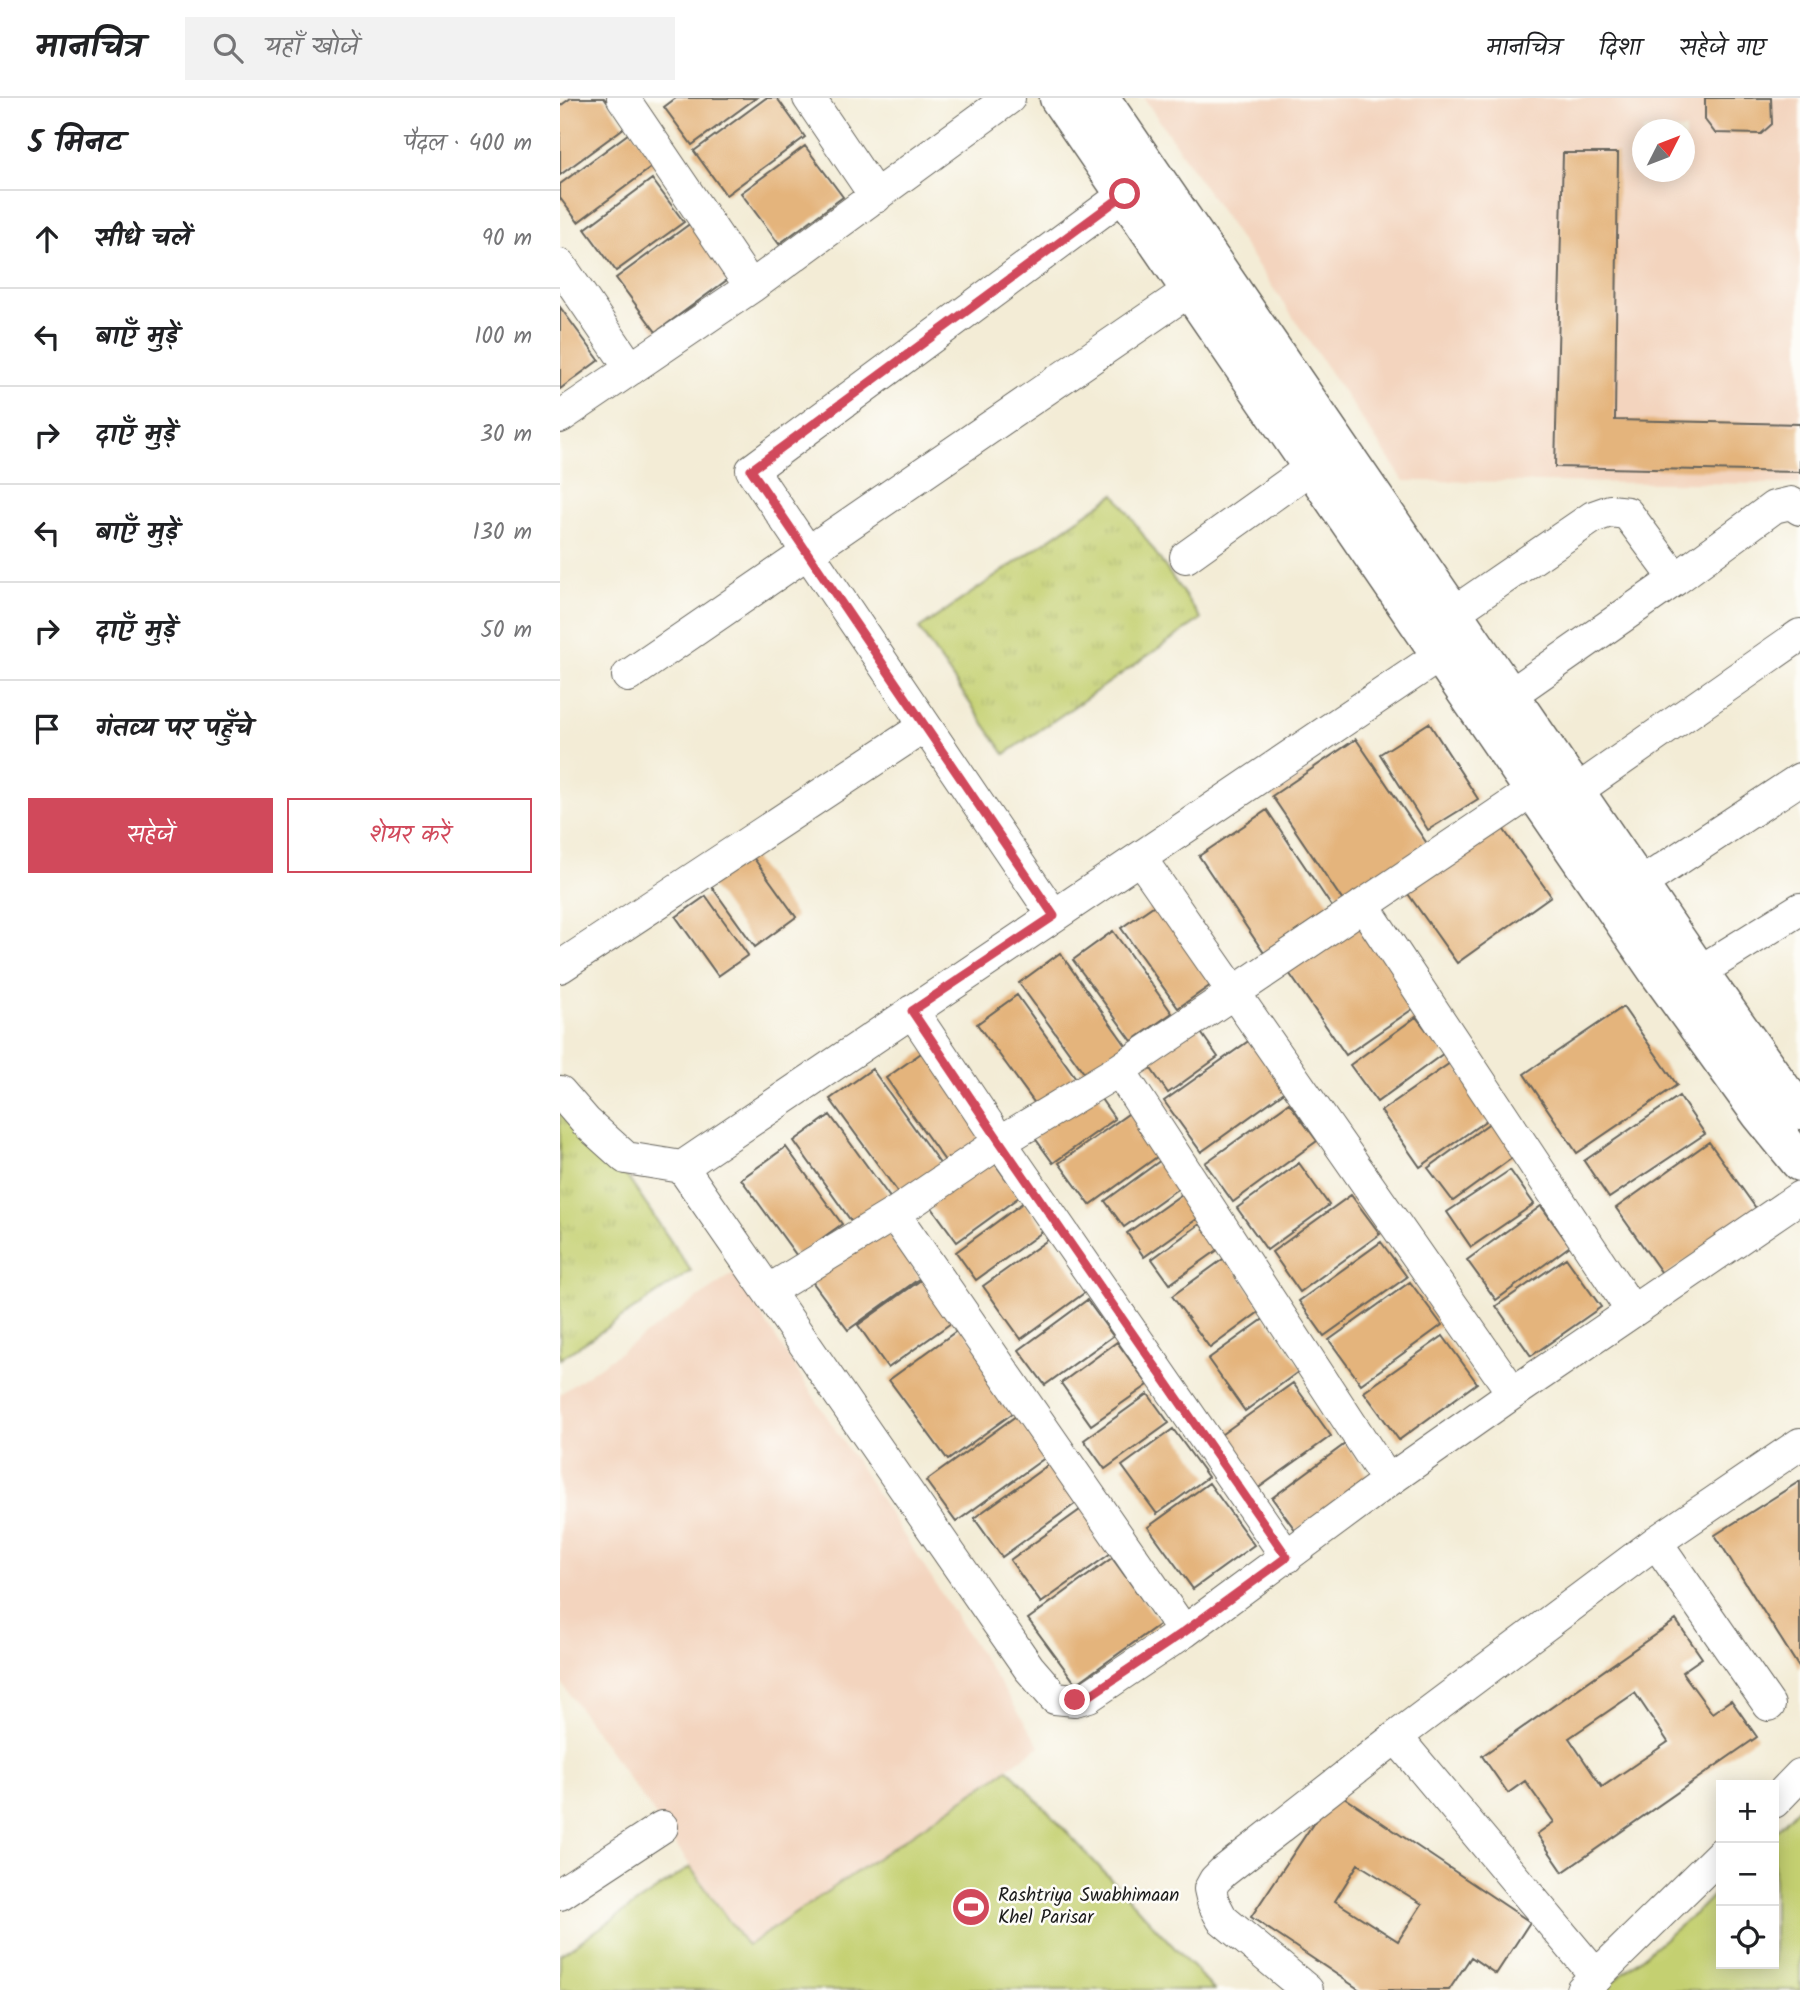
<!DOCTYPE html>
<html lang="hi">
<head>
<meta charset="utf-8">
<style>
	:root { --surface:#fff; --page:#f2f2f2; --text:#202124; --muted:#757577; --line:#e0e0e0; --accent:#d1495b }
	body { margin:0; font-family:Kalam,"Playpen Sans Deva",sans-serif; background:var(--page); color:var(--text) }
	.controls { position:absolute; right:21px; bottom:21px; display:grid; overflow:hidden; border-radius:0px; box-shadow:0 4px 18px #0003 }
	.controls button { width:63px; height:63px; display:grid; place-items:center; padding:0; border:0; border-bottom:2px solid var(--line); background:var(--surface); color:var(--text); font:35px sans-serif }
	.compass { position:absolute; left:1072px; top:21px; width:63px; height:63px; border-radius:50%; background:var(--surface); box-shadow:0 4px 18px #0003; rotate:48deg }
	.stop { position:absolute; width:21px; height:21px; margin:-16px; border:5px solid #d1495b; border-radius:50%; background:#fff }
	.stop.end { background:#d1495b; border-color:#fff; box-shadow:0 2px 7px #0008 }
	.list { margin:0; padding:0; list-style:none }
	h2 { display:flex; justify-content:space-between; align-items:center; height:91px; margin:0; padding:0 28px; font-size:30px }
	h2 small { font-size:23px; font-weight:400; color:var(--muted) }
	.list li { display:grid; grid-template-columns:46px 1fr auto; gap:21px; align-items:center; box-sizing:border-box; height:98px; padding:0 28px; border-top:2px solid var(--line) }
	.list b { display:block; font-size:26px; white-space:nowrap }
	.list em { font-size:23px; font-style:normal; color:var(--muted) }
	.actions { display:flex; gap:14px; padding:21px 28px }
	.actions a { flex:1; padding:16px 0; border:2px solid var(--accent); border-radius:0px; text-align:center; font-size:24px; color:var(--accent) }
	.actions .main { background:var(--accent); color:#fff }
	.icon { flex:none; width:38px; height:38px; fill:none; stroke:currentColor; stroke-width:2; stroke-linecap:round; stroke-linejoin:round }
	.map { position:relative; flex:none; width:1240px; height:1892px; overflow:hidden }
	header { display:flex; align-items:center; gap:42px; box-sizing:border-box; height:98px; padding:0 35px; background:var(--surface); border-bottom:2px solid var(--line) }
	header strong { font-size:33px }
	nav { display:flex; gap:38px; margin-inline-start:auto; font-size:24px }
	.search { width:490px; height:63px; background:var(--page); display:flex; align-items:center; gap:18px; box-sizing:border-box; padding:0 24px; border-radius:0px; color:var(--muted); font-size:26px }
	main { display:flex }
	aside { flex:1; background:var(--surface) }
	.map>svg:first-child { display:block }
	.built { fill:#f3d4be; fill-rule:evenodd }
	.grass { fill:#c4d071; stroke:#707646; stroke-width:2 }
	.park { fill:url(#park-tufts); stroke:#707646; stroke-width:2 }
	.building { fill:#e4b47c; fill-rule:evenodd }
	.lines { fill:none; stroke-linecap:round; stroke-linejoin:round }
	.street-casing { stroke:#67655d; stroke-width:34 }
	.secondary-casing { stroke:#67655d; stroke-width:41 }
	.street { stroke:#fff; stroke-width:32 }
	.secondary { stroke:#fff; stroke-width:38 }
	.route { stroke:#d1495b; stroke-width:9 }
	.labels { text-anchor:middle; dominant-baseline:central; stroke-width:5; stroke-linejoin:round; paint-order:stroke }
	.poi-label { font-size:19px; fill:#1c1c1c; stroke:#fdfcf7; text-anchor:start }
</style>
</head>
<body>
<header>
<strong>मानचित्र</strong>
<div class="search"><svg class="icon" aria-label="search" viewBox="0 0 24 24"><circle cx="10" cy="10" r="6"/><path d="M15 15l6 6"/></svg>यहाँ खोजें</div>
<nav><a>मानचित्र</a><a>दिशा</a><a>सहेजे गए</a></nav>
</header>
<main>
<aside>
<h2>5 मिनट<small>पैदल · 400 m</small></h2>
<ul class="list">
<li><svg class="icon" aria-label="ahead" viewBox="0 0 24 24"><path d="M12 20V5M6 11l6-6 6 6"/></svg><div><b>सीधे चलें</b></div><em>90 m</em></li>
<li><svg class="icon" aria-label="left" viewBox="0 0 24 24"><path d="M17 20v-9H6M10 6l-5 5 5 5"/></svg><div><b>बाएँ मुड़ें</b></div><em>100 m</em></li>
<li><svg class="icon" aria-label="right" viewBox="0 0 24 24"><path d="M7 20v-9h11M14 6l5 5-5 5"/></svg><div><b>दाएँ मुड़ें</b></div><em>30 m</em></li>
<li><svg class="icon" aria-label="left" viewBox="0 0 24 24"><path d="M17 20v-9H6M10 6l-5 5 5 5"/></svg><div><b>बाएँ मुड़ें</b></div><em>130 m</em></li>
<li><svg class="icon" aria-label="right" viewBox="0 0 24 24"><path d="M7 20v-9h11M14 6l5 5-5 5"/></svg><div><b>दाएँ मुड़ें</b></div><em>50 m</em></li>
<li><svg class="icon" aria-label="arrive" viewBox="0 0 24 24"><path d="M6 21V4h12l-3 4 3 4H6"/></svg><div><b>गंतव्य पर पहुँचे</b></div></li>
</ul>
<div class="actions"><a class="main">सहेजें</a><a>शेयर करें</a></div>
</aside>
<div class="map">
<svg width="1240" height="1892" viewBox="0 0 1240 1892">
	<defs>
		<pattern id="park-tufts" width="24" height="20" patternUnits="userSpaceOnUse" patternTransform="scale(1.75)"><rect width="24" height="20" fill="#c4d071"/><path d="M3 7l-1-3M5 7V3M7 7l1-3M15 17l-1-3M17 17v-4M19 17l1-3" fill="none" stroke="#a8b261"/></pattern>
	</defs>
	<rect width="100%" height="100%" fill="#fdfcf7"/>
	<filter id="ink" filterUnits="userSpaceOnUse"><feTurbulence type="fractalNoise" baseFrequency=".0143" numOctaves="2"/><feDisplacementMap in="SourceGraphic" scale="14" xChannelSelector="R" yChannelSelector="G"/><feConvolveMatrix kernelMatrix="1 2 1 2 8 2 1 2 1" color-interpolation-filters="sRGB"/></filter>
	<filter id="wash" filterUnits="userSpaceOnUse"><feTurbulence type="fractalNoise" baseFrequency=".00686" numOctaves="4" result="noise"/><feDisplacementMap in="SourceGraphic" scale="28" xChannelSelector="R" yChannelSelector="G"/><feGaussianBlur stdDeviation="1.57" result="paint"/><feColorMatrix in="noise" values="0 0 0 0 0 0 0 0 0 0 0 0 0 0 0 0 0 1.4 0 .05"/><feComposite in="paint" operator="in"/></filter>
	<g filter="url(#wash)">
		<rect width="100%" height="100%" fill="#f3ecd6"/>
		<!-- built -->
		<path class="built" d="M584 0H1240V386L844 383ZM1083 32H1125V74H1083Z
			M174 1175 480 1648 187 1848 0 1583V1296Z"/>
		<!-- grass -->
		<path class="grass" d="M448 1671 654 1892H0V1857L130 1769 187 1848Z
			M1240 1708V1892H1043L1141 1810 1161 1789V1866H1214V1735Z"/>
		<!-- park -->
		<path class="park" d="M555 396 641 521 445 656 359 531Z
			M0 980 131 1173 0 1261Z"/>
		<g id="blocks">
			<!-- building -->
			<path class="building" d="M11 0H44L65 29 0 77V8Z
				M116 0H196L132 47 104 9Z
				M206 0H217L245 39 166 97 134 53Z
				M1145 0H1211L1212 26 1201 36 1155 35 1145 22Z
				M72 33 96 66 18 124 0 100V86Z
				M245 48 283 99 219 146 181 95Z
				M1003 55H1058L1055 322 1240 326V374L995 369Z
				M92 81 124 124 56 173 25 131Z
				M131 125 171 179 96 234 56 180Z
				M0 209 39 262 0 291Z
				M869 625 918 701 868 732 820 656Z
				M796 641 868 747 783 803 712 698Z
				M707 712 772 809 704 855 639 758Z
				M939 725 991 798 897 865 846 793Z
				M190 755 236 819 195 849 149 785Z
				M146 798 188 857 158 878 116 819Z
				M602 802 658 882 618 910 561 830Z
				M796 820 857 908 786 957 725 869Z
				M553 833 612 915 572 943 513 862Z
				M500 855 567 949 527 979 459 885Z
				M457 897 518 983 479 1011 417 926Z
				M1063 909 1117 987 1017 1055 964 976Z
				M856 919 884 955 817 1004 790 967Z
				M637 929 658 959 608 995 587 965Z
				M690 942 727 992 641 1054 604 1003Z
				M367 951 434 1044 393 1074 326 980Z
				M893 963 931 1019 860 1069 821 1013Z
				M312 971 381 1067 340 1097 270 1001Z
				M534 991 555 1021 493 1065 472 1036Z
				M1119 998 1145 1036 1049 1100 1024 1063Z
				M729 1005 757 1043 673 1104 645 1065Z
				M571 1014 601 1056 530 1107 499 1065Z
				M270 1017 331 1101 294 1127 234 1043Z
				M938 1019 963 1052 893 1103 868 1070Z
				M1149 1044 1198 1113 1104 1178 1056 1110Z
				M226 1049 282 1126 237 1158 181 1081Z
				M608 1057 627 1084 564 1129 545 1103Z
				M432 1062 459 1099 397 1144 370 1107Z
				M739 1065 769 1107 707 1152 677 1110Z
				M950 1072 974 1106 911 1149 887 1114Z
				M632 1089 648 1113 584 1159 567 1135Z
				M791 1097 820 1136 740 1194 712 1154Z
				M464 1104 485 1132 416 1182 396 1154Z
				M981 1108 1010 1148 936 1202 907 1162Z
				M640 1126 659 1151 610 1186 592 1161Z
				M324 1129 360 1180 288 1232 251 1182Z
				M489 1141 527 1193 461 1241 423 1188Z
				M821 1144 847 1179 764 1238 739 1203Z
				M666 1159 703 1211 650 1250 612 1198Z
				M1006 1160 1041 1209 971 1258 936 1208Z
				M368 1177 398 1220 328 1270 298 1227Z
				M850 1184 882 1227 801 1286 769 1242Z
				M527 1202 553 1238 485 1287 459 1252Z
				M705 1220 742 1271 685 1313 648 1261Z
				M402 1229 460 1310 388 1362 329 1282Z
				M883 1238 917 1285 839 1342 804 1294Z
				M557 1244 588 1287 531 1327 501 1285Z
				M733 1285 771 1338 697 1391 658 1339Z
				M588 1296 609 1325 545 1371 524 1342Z
				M456 1318 486 1359 396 1424 366 1383Z
				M613 1331 648 1379 597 1416 562 1368Z
				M785 1346 809 1380 736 1433 712 1400Z
				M495 1362 523 1400 442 1459 414 1420Z
				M1240 1383V1571L1155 1437Z
				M649 1385 694 1447 633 1491 588 1429Z
				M527 1407 558 1450 481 1505 450 1462Z
				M552 1460 600 1526 516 1586 468 1521Z
				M1116 1522 1142 1560 1122 1574 1152 1615 1171 1602 1197 1639 1003 1774 977 1736 994 1724 965 1683 948 1695 922 1658ZM1075 1595 1108 1644 1042 1689 1009 1640Z
				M775 1693 970 1824 936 1876 911 1859 889 1892H800L691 1819ZM798 1766 862 1806 838 1843 775 1803Z"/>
		</g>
	</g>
	<g filter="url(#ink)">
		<use href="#blocks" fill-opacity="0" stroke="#67655d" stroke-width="2"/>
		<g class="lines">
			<defs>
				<path id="street" d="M63 0 191 189
					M249 0 316 99
					M0 167 71 271
					M0 319 191 189 449 0
					M626 459 752 369
					M893 515 1033 419 1050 413 1067 415 1116 481
					M898 545 122 1069 469 1570 495 1600 515 1602 529 1598 624 1534 828 1383 953 1295 1240 1099
					M68 578 630 192
					M949 598 1116 481 1214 409 1231 405 1240 411
					M1015 694 1240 537
					M580 760 953 1295
					M1079 787 1240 681
					M803 807 1072 1213
					M494 818 192 372 565 96
					M0 869 365 628
					M1139 874 1240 811
					M352 913 440 1044 727 1459
					M559 972 828 1383
					M0 994 26 1024 66 1060 122 1069
					M334 1116 624 1534
					M208 1193 334 1116 440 1044 559 972 974 692
					M1096 1444 1209 1607
					M836 1639 1096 1444 1240 1346
					M1214 1704 1240 1677
					M0 1796 102 1729
					M747 1892 662 1821 653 1804 650 1791 655 1782 663 1774 836 1639 1037 1879
					M1022 1892 1161 1756"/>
				<path id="secondary" d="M499 0 1099 875 1200 1015 1240 1064
					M540 0 1129 860 1223 993 1240 1012"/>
			</defs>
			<!-- street casing -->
			<use href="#street" class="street-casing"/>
			<!-- secondary casing -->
			<use href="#secondary" class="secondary-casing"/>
			<!-- street -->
			<use href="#street" class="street"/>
			<!-- secondary -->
			<use href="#secondary" class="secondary"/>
		</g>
	</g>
	<g class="lines" filter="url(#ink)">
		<!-- route -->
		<path class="route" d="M515 1602 529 1598 624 1534 727 1459 440 1044 352 913 494 818 191 372 565 96"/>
	</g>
	<!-- icons -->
	<defs>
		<symbol id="stadium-disc" viewBox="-11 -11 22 22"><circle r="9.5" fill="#d1495b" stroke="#fdfcf7"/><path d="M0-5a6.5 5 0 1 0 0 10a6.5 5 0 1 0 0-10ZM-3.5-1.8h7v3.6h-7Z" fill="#fff"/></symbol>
	</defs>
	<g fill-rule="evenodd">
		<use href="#stadium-disc" x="389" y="1787" width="44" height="44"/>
	</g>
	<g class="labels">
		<!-- poi labels -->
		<g class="poi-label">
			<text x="438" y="1798">Rashtriya Swabhimaan<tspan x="438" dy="22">Khel Parisar</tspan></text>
		</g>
	</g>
</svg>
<div class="controls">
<button>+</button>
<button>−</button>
<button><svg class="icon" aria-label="locate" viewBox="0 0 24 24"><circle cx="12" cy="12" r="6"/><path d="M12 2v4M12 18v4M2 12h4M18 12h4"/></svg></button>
</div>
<svg class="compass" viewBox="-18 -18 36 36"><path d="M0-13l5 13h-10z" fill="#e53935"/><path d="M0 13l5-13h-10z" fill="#757577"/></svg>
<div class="stop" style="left:565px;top:96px"></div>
<div class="stop end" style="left:515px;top:1602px"></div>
</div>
</main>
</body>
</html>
